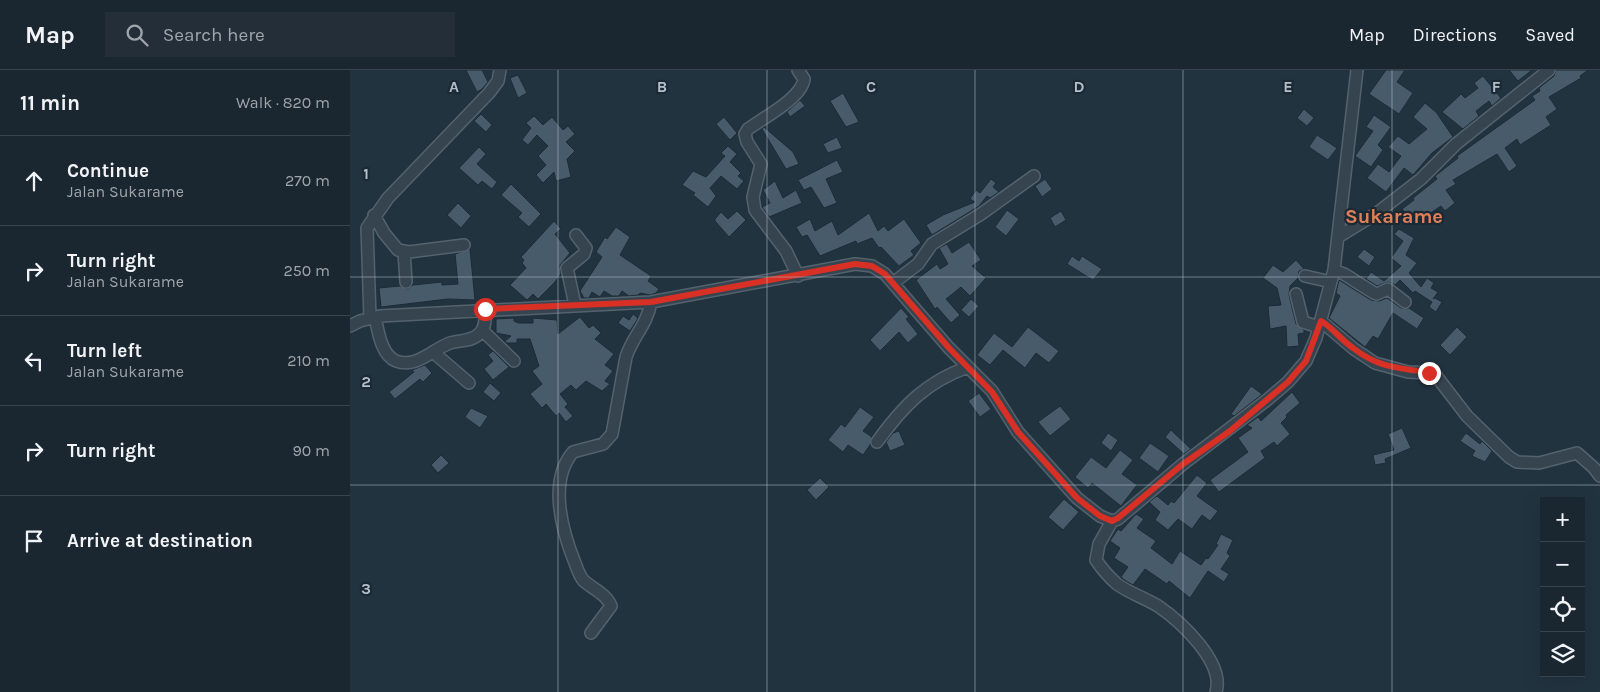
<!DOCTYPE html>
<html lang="en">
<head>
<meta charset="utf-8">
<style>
	:root { --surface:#1a2630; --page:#232e38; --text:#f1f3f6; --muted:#9fa5ab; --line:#38434c }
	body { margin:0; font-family:Karla,sans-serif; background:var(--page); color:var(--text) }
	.controls { position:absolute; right:15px; bottom:15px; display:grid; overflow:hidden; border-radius:0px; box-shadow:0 5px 20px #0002 }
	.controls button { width:45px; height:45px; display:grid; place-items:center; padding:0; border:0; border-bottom:1px solid var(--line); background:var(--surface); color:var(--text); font:25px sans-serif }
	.stop { position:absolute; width:15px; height:15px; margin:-11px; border:4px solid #d93025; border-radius:50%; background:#fff }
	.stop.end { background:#d93025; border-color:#fff; box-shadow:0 1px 5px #0008 }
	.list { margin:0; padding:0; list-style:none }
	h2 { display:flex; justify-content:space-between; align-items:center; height:65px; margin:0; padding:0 20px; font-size:21px }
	h2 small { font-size:16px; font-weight:400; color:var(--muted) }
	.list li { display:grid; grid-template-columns:32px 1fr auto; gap:15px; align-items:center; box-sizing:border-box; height:90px; padding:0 20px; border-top:1px solid var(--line) }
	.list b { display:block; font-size:19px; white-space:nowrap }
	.list p { margin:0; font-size:16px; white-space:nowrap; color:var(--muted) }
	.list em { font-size:16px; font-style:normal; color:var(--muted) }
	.icon { flex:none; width:28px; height:28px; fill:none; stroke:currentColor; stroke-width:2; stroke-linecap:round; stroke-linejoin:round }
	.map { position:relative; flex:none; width:1250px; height:622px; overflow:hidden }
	header { display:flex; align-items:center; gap:30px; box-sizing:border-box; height:70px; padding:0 25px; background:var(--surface); border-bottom:1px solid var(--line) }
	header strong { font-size:24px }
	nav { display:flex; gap:28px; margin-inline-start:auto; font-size:18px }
	.search { width:350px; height:45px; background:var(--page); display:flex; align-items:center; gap:12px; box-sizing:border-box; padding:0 18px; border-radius:0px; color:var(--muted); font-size:19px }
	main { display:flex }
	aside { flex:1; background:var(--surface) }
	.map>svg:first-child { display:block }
	.building { fill:#475b6a; stroke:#1d2b37 }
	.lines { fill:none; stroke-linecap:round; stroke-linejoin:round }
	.minor-casing { stroke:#54626e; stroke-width:14 }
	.minor { stroke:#364450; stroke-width:11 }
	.route { stroke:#d93025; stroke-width:6 }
	.grid { fill:none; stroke:#b2bfcb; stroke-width:1; stroke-opacity:0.55 }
	.labels { text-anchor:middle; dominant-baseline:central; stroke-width:4.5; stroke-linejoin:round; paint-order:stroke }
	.quarter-label { font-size:20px; font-weight:bold; fill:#df8058; stroke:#1b2935 }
	.grid-label { font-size:16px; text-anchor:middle; font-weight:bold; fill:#b2bfcb; stroke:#1b2935; stroke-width:4.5; stroke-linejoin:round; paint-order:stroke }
</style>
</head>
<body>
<header>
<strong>Map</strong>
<div class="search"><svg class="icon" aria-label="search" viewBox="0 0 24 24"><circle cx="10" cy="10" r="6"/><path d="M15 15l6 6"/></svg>Search here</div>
<nav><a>Map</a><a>Directions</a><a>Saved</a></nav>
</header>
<main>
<aside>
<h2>11 min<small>Walk · 820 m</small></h2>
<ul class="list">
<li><svg class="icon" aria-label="ahead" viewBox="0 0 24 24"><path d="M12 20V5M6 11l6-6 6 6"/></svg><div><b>Continue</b><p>Jalan Sukarame</p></div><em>270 m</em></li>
<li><svg class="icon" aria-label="right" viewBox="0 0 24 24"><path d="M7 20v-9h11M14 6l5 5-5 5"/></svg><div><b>Turn right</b><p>Jalan Sukarame</p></div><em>250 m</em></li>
<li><svg class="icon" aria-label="left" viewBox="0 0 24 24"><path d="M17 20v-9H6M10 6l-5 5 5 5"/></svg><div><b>Turn left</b><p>Jalan Sukarame</p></div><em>210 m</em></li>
<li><svg class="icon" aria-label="right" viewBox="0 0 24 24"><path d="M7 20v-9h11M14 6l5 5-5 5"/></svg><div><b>Turn right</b></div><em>90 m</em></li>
<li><svg class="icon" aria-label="arrive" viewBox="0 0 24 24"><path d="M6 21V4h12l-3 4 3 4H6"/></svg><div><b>Arrive at destination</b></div></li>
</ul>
</aside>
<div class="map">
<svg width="1250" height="622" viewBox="0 0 1250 622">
	<rect width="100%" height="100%" fill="#223340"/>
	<!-- building -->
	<path class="building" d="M116 0H132L138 12 132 19 127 22Z
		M1036 0H1055L1047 12 1063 23 1049 44 1019 24Z
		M1159 0H1182L1168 11Z
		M1206 0H1238L1230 6 1231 8 1199 27 1207 39 1196 47 1201 55 1170 75 1167 69 1155 78 1167 96 1159 102 1147 84 1103 110 1106 114 1096 120 1105 133 1095 141 1091 136 1076 146 1073 142 1062 150 1052 139 1064 130 1063 128 1087 109 1085 106 1108 88 1107 86 1185 30 1182 26 1190 21 1189 18 1204 6Z
		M168 5 177 23 168 28 160 8Z
		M1133 6 1151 28 1142 36 1139 31 1126 41 1129 46 1113 59 1092 42 1111 24 1115 28 1128 18 1124 13Z
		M493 23 509 52 496 57 480 31Z
		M450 30 455 36 440 47 437 42Z
		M1075 33 1086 42 1103 67 1082 83 1063 105 1054 98 1036 122 1017 108 1028 94 1039 102 1051 86 1038 77 1048 66 1059 74 1077 59 1063 47Z
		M954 39 964 48 957 56 947 48Z
		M131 44 142 55 136 62 124 51Z
		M1024 45 1041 57 1028 75 1033 80 1021 97 1005 86 1023 61 1016 57Z
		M184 46 193 55 202 47 213 60 218 56 225 64 216 72 225 81 217 89 221 107 206 111 204 102 193 113 186 105 196 95 188 86 198 76 187 65 178 75 172 70 181 58 176 53Z
		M374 47 387 63 380 70 366 54Z
		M414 57 443 82 449 94 436 99 412 59Z
		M967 65 987 78 978 90 959 77Z
		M487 67 492 78 478 83 473 74Z
		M378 76 387 84 380 92 391 103 388 106 394 111 387 119 371 106 360 118 366 126 358 137 343 125 345 123 332 115 343 101 356 107 375 86 371 83Z
		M129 77 136 84 127 94 147 112 142 119 132 111 128 115 109 98Z
		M487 90 493 102 476 109 487 133 474 138 461 117 454 120 448 110Z
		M641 109 646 113 643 117 649 122 640 128 637 126 629 136 582 165 576 155 593 145 625 132 620 129 626 120 630 123Z
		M695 109 702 119 692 127 685 116Z
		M425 111 433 128 446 120 452 133 419 147 412 137 420 133 413 120Z
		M161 114 191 144 179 157 168 147 172 143 151 125Z
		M108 133 121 146 111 158 97 145Z
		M657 140 669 149 656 166 645 157Z
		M387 141 396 150 379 167 365 151V149L371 142 378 149Z
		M711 141 716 150 705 157 700 148Z
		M519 143 528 161 534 156 538 161 554 149 571 173 561 181 564 185 549 196 531 177 529 178 522 168 507 174 506 171 470 186 457 165 452 167 446 157 460 149 465 161 482 151 488 165Z
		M204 151 211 159 205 164 220 183 210 195 211 204 204 213 188 229 183 224 177 230 160 215 176 198 172 193 174 190 171 187Z
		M266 157 280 167 270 185 301 206 298 211 309 219 306 223 300 225 290 223 288 225 279 226 272 221 269 226H262L254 221 250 227 242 222 239 228H234L230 221 252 187 246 182 255 167 257 169Z
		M1049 159 1064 168 1056 185 1067 193 1059 203 1071 217 1077 208 1084 213 1081 218 1088 222 1083 229 1085 228 1092 232 1086 242 1079 237 1082 232 1065 221 1063 223 1050 210 1045 215 1038 212 1027 216 1016 209 1021 202 1034 211 1051 196 1041 188 1053 171 1044 164Z
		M619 172 631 190 622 196 636 208 620 226 611 217 596 229 610 245 601 253 587 237 585 239 566 210 587 194 590 199 598 194 589 178 597 174 602 183Z
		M120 179 125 230 98 229 31 237 29 218 50 216 57 219 63 215 92 212V215L108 214 105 184Z
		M1014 179 1025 187 1019 196 1007 187Z
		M722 186 729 191 732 186 752 199 743 210 717 194Z
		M946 190 954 199 949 201 948 208 940 216 939 225 946 254 954 260V263L948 264 949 276 937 277 936 256 920 259 918 236 931 235 927 218 913 208 923 195 933 202Z
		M989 210 1021 230 1029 231 1037 228 1051 238H1059L1074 248 1067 259 1043 243 1028 269 1023 266 1015 277 979 248 990 226 986 223Z
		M621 229 629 236 619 247 611 240Z
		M551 238 559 247 556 249 568 264 558 273 549 262 530 281 520 270Z
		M283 244 288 248 280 261 268 253 273 246 279 250Z
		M230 247 239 258 243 255 251 263 245 269 264 284 255 295 263 301 255 311 260 314 252 321 236 311 226 320 221 315 210 324 218 334 215 337 223 346 216 352 209 343 206 346 196 334 192 338 180 324 192 314 182 301 189 296 180 269H167V273H156L155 271 161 266 146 263V249L164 248V251L168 253H183V248L207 250 208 264Z
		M678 257 709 281 699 293 686 283 675 298 653 280 640 295 627 285 644 263 662 277Z
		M1107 257 1117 267 1100 285 1090 275Z
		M143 281 159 297 143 310 134 299 143 291 138 285Z
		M75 295 82 303 73 312 70 309 45 329 39 322 64 302 62 300Z
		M140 313 151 323 144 331 133 322Z
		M901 316 912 324 910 326 884 346 881 344Z
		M942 322 950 333 936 345 937 347 931 353 940 364 927 376 924 372 911 381 915 388 869 422 860 410 898 382 888 368 902 358 897 355 908 347 911 351Z
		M629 323 641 339 630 347 618 331Z
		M710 336 721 349 700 366 688 352Z
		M510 337 524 347 513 361 522 367 520 375 513 385 498 375 493 382 478 370 491 354 495 357Z
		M121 338 138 346 130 358 115 347Z
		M1052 358 1061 378 1035 389 1036 393 1025 395 1023 385 1044 380 1038 364Z
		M821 360 841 379 834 384 815 367Z
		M549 361 555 375 540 381 536 372 543 363Z
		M758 363 768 370 761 381 751 373Z
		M1116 363 1130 374 1132 371 1142 381 1135 392 1124 387 1122 385 1125 381 1110 371Z
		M800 373 819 386 808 402 789 388Z
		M770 380 783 390 772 404 787 415 771 436 742 413 738 418 725 407 741 387 756 398Z
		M91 385 99 393 88 403 81 395Z
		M847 405 857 413 847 426 868 441 860 451 852 445 842 459 828 449 818 460 805 450 810 442 799 432 807 426 818 435 821 431 824 433Z
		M470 408 479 417 466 430 457 420Z
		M714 429 729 442 713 460 698 447Z
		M786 444 794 449 787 458 806 471 801 478 822 494 830 481 851 495 856 488 858 489 868 475 866 474 871 464 883 470 877 483 880 486 871 499 879 504 874 512 858 501 840 528 819 511 817 514 795 499 783 515 776 511 771 507 778 497 764 488 770 478 760 471 768 459 771 461Z"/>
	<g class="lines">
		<defs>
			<path id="minor" d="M448 0 454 9C452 28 413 48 398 59L395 64 397 72 411 94 403 127 405 140 436 181 448 206
				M24 145 34 163 48 180 59 182 114 175
				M988 167 1027 143 1071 109 1106 74 1199 0
				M54 181 56 212
				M984 200 994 204 1024 223 1027 224 1038 219 1055 232
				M955 206 981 212
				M543 213 568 194 582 174 631 144 684 106
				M946 224 953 252 969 257
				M225 235 217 198 234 184 236 178 226 165
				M25 247C28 260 31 285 46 291 66 299 83 279 100 273 109 270 121 272 129 264 136 258 135 248 136 239
				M20 248 17 158 38 128 139 23 148 11 150 0
				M971 251 1004 279 1025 293 1058 302 1079 303 1087 307 1117 346 1159 387 1167 392 1189 393 1227 383 1244 398 1250 406
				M0 256 10 251 30 246 301 232 505 194 522 196 535 204 599 278 642 321 668 362 727 428 750 446 762 451 768 449 833 394 917 330 938 312 956 291 966 268 984 200 1007 0
				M132 260 164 291
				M83 282 119 313
				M527 372C553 336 576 312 618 297
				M762 451 749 474 746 490C752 499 759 507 767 514 779 523 795 528 808 536 830 551 875 592 866 622
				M241 563 261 536C256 523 242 519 233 510 229 505 227 498 225 493 212 461 198 411 223 382L253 374 262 364 276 287C283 266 297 255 301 232"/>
		</defs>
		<!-- minor casing -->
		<use href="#minor" class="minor-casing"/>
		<!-- minor -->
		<use href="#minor" class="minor"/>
	</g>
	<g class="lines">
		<!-- route -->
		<path class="route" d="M135 239 301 232 505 194 522 196 535 204 599 278 642 322 668 362 727 428 750 446 762 451 768 448 833 394 880 361 938 312 956 291 971 251C983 258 991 270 1003 278 1030 299 1048 297 1079 303"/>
	</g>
	<!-- grid -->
	<path class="grid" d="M208 0V622M417 0V622M625 0V622M833 0V622M1042 0V622M0 207H1250M0 415H1250"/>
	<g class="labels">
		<!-- quarter labels -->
		<g class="quarter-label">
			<text x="1044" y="146">Sukarame</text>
		</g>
	</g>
	<g class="grid-label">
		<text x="104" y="22">A</text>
		<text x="312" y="22">B</text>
		<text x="521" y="22">C</text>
		<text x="729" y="22">D</text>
		<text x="938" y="22">E</text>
		<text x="1146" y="22">F</text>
		<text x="16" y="109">1</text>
		<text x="16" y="317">2</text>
		<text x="16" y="524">3</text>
	</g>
</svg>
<div class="controls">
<button>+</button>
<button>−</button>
<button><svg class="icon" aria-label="locate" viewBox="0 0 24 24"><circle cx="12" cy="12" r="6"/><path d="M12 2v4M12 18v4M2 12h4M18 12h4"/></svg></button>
<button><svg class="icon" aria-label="layers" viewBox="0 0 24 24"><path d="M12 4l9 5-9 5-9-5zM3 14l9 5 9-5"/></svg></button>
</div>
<div class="stop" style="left:135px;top:239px"></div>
<div class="stop end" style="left:1079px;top:303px"></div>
</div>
</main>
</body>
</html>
